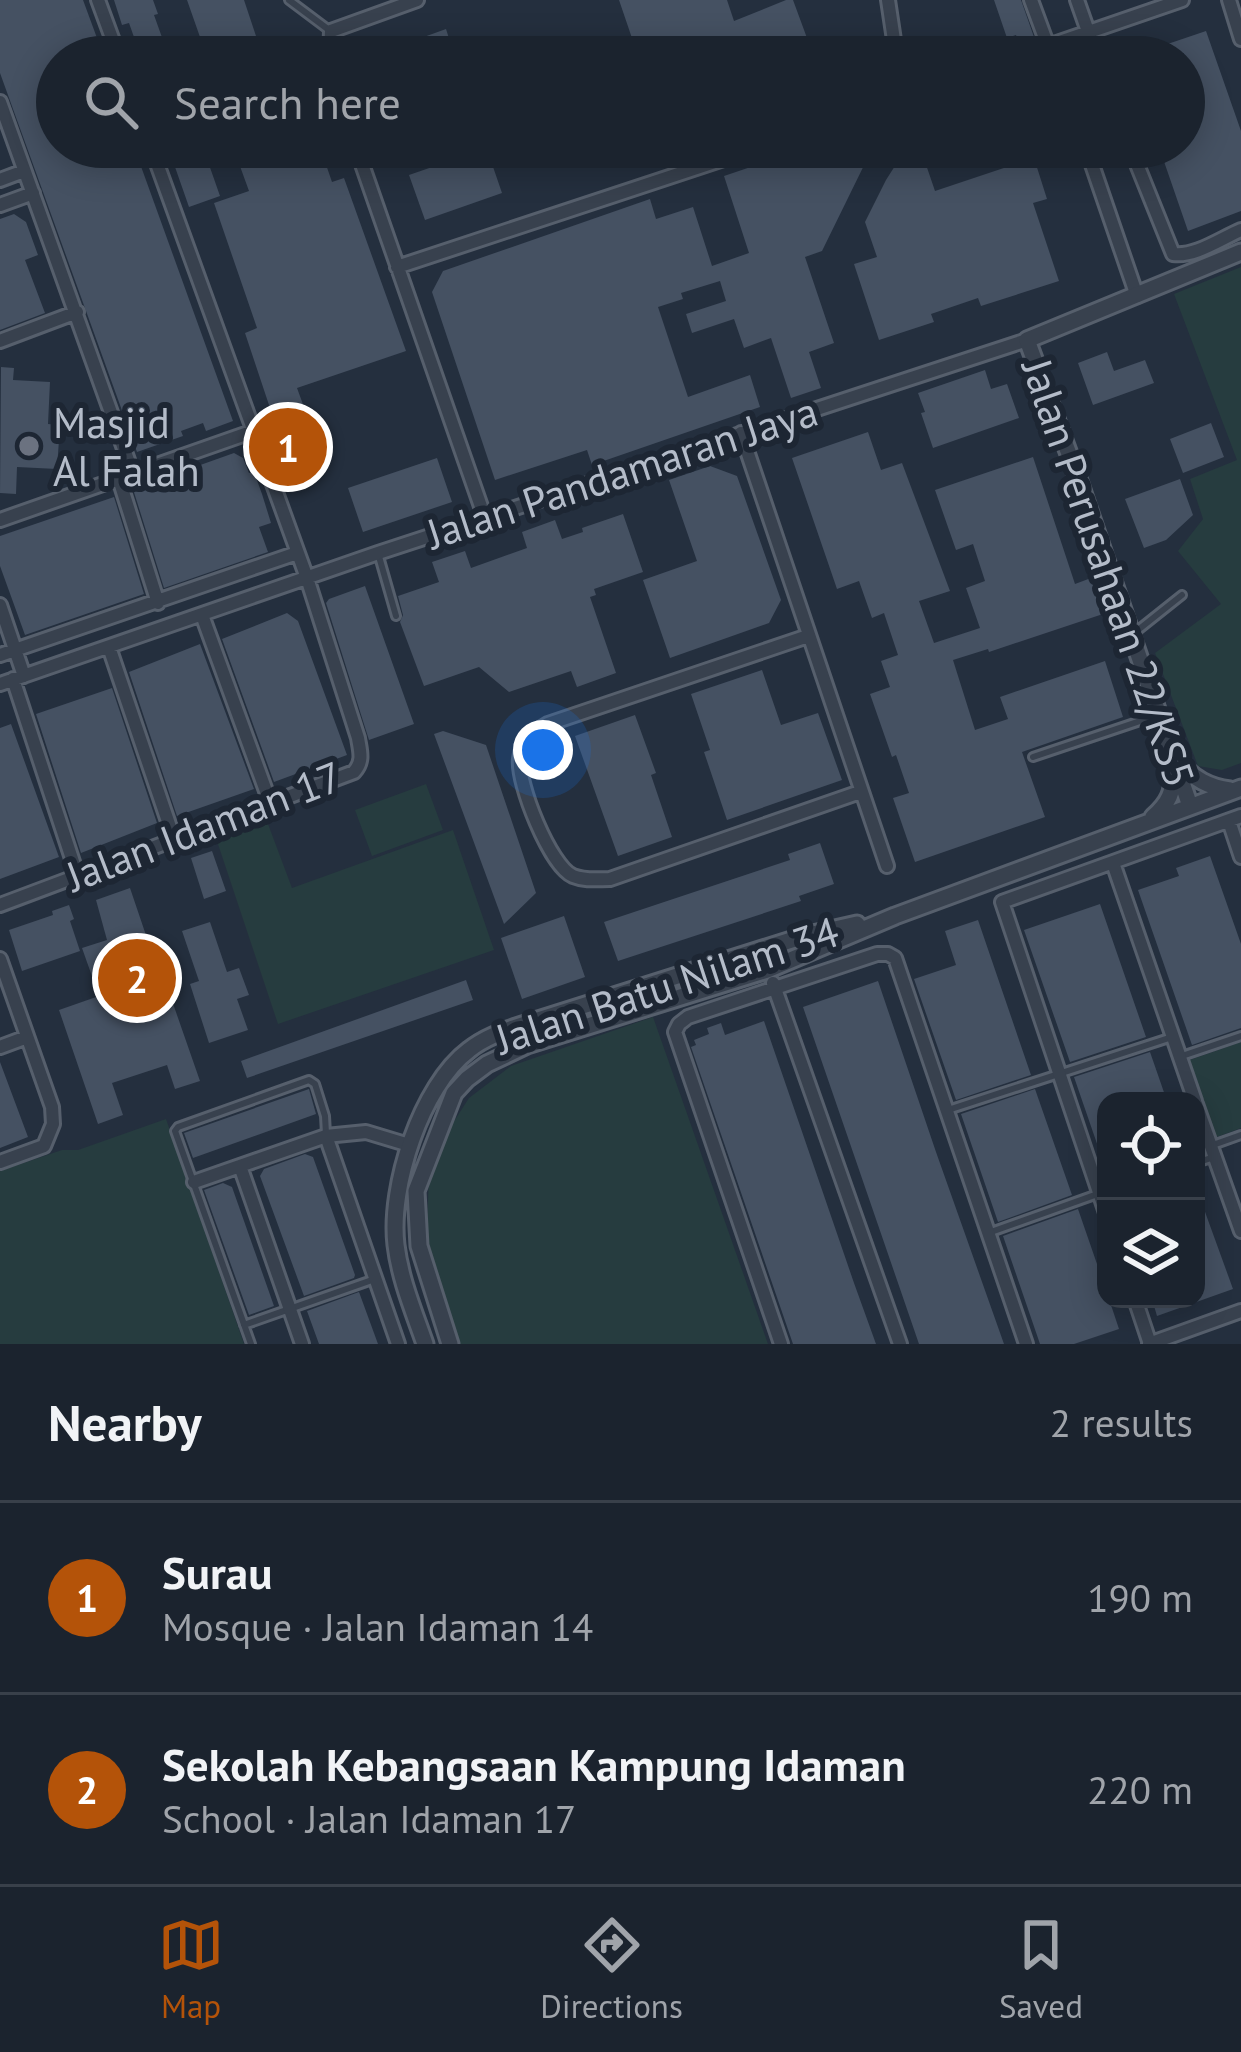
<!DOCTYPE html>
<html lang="en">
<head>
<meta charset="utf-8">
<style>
	:root { --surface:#1b232e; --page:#282f3a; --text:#f1f3f6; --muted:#a0a4aa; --line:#39404a; --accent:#b45309 }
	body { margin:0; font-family:"PT Sans",sans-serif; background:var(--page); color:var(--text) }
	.controls { position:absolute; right:36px; bottom:36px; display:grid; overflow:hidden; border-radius:24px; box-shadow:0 6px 30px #0003 }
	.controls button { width:108px; height:108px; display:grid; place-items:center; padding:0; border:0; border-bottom:3px solid var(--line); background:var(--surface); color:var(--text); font:60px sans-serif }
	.you { position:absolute; left:543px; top:750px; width:42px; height:42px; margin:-30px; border:9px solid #fff; border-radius:50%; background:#1a73e8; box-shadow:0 0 0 18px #1a73e833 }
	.badge { display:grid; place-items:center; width:78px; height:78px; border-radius:50%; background:var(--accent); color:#fff; font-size:39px; font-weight:700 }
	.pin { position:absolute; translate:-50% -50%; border:6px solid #fff; box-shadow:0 3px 12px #0006 }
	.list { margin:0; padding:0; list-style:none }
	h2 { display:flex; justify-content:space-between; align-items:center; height:156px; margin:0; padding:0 48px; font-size:51px }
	h2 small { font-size:39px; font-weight:400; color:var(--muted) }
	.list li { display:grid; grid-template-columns:78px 1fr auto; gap:36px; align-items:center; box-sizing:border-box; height:192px; padding:0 48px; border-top:3px solid var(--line) }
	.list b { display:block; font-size:45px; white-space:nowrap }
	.list p { margin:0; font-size:39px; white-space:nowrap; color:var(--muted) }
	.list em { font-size:39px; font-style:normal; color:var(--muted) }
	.icon { flex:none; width:66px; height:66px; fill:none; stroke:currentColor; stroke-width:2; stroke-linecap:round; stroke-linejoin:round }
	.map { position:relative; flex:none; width:1241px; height:1344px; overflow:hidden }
	.search { position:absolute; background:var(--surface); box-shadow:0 6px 30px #0003; left:36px; right:36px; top:36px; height:132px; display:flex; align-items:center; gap:30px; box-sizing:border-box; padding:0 42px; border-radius:66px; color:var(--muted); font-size:45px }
	.sheet { height:540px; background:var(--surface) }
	nav { display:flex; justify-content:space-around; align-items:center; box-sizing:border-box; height:168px; border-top:3px solid var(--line); background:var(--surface); font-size:33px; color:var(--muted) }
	nav a { display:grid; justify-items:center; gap:6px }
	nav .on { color:var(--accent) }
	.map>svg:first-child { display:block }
	.green { fill:#263c3f }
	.building { fill:#455162 }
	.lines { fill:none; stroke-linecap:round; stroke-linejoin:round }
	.service-casing { stroke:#565f6c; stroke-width:12 }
	.minor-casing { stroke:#565f6c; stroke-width:18 }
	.tertiary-casing { stroke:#565f6c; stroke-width:21 }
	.service { stroke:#38414e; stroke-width:6 }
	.minor { stroke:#38414e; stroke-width:12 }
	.tertiary { stroke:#38414e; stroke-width:15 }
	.worship-dot { fill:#6b7280; stroke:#1d2633; stroke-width:4.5 }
	.labels { text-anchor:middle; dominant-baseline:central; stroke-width:12; stroke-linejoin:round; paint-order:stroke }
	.poi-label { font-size:42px; fill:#b4bcc9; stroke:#1d2633; text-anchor:start }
	.street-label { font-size:42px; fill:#b4bcc9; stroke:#1d2633 }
</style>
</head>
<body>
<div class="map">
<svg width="1241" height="1344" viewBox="0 0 1241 1344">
	<rect width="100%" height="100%" fill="#242f3e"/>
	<!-- green -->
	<path class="green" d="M1241 267V763L1222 770 1198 766 1155 653 1221 604 1178 551 1203 519 1190 479 1237 460 1174 294Z
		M426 784 443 830 372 856 355 810Z
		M268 824 292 888 453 830 494 950 278 1024 217 841Z
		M653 1017 768 1344H457L426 1255 429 1173 453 1123 469 1098 511 1066Z
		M1241 1042V1128L1214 1138 1187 1061Z
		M166 1119 244 1344H0V1171L62 1150H78Z"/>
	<!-- building -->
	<path class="building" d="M0 0H83L104 57H57V147H134L233 421 206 431 203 423 181 431 183 436 137 452 0 73Z
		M114 0H153L158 14 154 15 169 57H141L129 23 122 25Z
		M187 0H244L263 57H207Z
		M619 0H727L734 21 786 0H793L814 57H673L666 37 635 47Z
		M994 0H1021L1041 57H1024L1016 35 1007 38Z
		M446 29 455 57H374V55Z
		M1206 31 1241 131V211L1188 231 1159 147H1184V53L1173 57 1135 55Z
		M233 147H320L332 182 344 178 406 351 297 388 308 418 283 427 305 448 289 463 272 446 280 438 245 333 257 328 214 203 249 191Z
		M432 147H515L490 158 502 193 425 220 409 175 438 165Z
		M810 147H873L822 251 805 257 834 343 809 352 821 388 791 398 771 338 744 348 734 319 692 333 686 314 726 301 720 281 681 293 683 299 658 307 688 397 750 375 760 407 592 465 587 450 495 480 432 292 443 271 650 199 656 219 693 207 712 266 749 253 724 176Z
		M907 147H920L935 191 1034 158 1047 199 1033 203 1059 281 981 306 978 298 931 314 934 322 879 340 854 264 877 257 865 222 886 180Z
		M206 156 220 196 189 207 175 167Z
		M14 214 26 222 38 255 25 260 45 313 0 330V219Z
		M1107 352 1114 371 1145 360 1154 383 1093 405 1078 363Z
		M1 367 14 368 13 380 50 382 48 424 60 425 57 469 17 467 16 494 0 493Z
		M985 370 991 389 1007 384 1019 418 933 448 921 413 925 412 918 393Z
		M1211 423 1224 457 1183 473 1170 439Z
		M868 432 881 470 902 463 950 591 919 601 934 643 980 628 966 588 985 581 973 544 956 550 935 490 1033 457 1075 584 1091 578 1103 614 989 652 988 649 953 660 975 730 1008 719 1000 697 1105 661 1123 717 1022 752 1045 817 915 862 893 798 909 793 896 755 892 757 870 694 890 687 881 661 898 655 884 613 872 618 859 581 837 589 792 458Z
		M234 453 243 458 249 473 254 472 262 494 271 523 259 527 268 552 164 588 133 489Z
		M437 458 452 502 363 532 348 488Z
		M710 466 737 476 781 600 769 623 670 658 643 580 697 561 669 480Z
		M1180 479 1193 515 1166 540 1144 548 1125 499Z
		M114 497 144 594 25 635 0 566V536Z
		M623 514 643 572 594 589 596 595 590 597 616 673 577 687 571 671 509 692 479 667 424 686 400 622 403 615 398 596 439 582 432 562 465 551 471 568 527 548 522 532 555 520 562 539 583 532 582 528Z
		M365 586 414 724 369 740 326 603 329 599Z
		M287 613 298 621 347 755 274 782 222 639Z
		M200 644 254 789 177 816 129 672Z
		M762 670 781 725 818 713 842 780 727 820 704 752 710 750 691 694Z
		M112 688 157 823 81 853 36 714Z
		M635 715 656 773 651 775 672 837 618 856 575 736Z
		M11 724 59 857 0 879V728Z
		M443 731 486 745 536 893 504 924 434 734Z
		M820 843 834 884 799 896 801 901 618 961 604 922 790 860 788 854Z
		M212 851 226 891 204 899 191 858Z
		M1210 856 1241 944V1028L1192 1045 1138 890 1179 876 1176 868Z
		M130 888 152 953 115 966 121 986 162 972 200 1081 175 1089 167 1065 112 1083 123 1115 98 1124 59 1010 99 996 82 948 107 940 96 900Z
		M1100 904 1146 1037 1070 1062 1024 930Z
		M69 905 74 919 70 921 80 951 22 971 9 930 53 915 52 911Z
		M564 916 585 977 522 999 501 938Z
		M978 920 1031 1075 956 1100 914 979 956 965 945 931Z
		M210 922 227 972 239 968 249 995 237 999 248 1030 209 1043 190 984 199 981 182 931Z
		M466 980 473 1000 247 1078 241 1061Z
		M878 981 936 1152 1004 1344H919L803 1007Z
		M764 1021 854 1283 876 1344H793L691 1047 696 1045 694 1040 709 1034 707 1028 721 1023 725 1035Z
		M1150 1052 1167 1101H1106L1104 1164 1074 1077Z
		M0 1062 28 1137 0 1148Z
		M309 1089 316 1114 193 1158 184 1133Z
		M1035 1089 1072 1195 998 1222 961 1114Z
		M305 1154 313 1157 355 1275 354 1278 304 1296 260 1176 264 1169Z
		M223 1183 232 1187 274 1306 249 1315 204 1190Z
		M1196 1187 1233 1289 1157 1316 1152 1299H1196Z
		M1078 1209 1106 1290V1299H1109L1119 1329 1074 1344H1040L1003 1236Z
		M359 1292 378 1344H319L307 1311Z"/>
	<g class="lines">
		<defs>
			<path id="service" d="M289 0 329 30
				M378 553 396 616
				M1133 634 1182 595
				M1033 757 1155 716
				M1182 1056 1241 1036
				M948 1110 1169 1038
				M1210 1146 1241 1135
				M1196 1163 1214 1157
				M991 1232 1106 1191
				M244 1325 372 1280
				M251 1344 175 1131 178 1127 309 1080 315 1084 325 1116 326 1134"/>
			<path id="minor" d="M98 0 119 57
				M888 0 894 40 890 57
				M1031 0 1052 57
				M1077 0 1097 57
				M1229 0 1241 39
				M1048 46 1182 0
				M330 57 331 31 417 0
				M0 102 133 474
				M356 147 485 518
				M1086 147 1137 296
				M1130 147 1173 254C1195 257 1220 239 1241 230
				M0 180 24 171
				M0 205 33 193
				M397 267 760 147
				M0 341 77 312
				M741 433 887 866
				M119 479 158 603
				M0 520 254 431
				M0 605 24 676
				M202 615 270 802
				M808 636 548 724C533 733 522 741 520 759 517 783 550 866 573 876 585 881 598 879 610 879L860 792
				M109 647 174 839
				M0 655 297 553
				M13 679 77 874
				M0 684 378 553 1027 340
				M1229 821 1241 857
				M1113 863 1195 1101
				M0 905 354 772C364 761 360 751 358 738L307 578 151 147
				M0 959 52 1107 53 1124 44 1146 0 1162
				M773 983 900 1344
				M0 1047 27 1037
				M1196 1104 1241 1231
				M326 1136 398 1344
				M240 1166 302 1344
				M194 1182 326 1136 366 1132 409 1145
				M1106 1213 1002 902 1241 816
				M1135 1299 1150 1344
				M781 1344 675 1032 679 1024 688 1017 877 954H888L895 958 1026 1344
				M1149 1344 1241 1311"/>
			<path id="tertiary" d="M1179 763C1195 779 1208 787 1230 790
				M1190 806 1080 484 1027 340 1241 252
				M1153 817C1169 803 1174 792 1173 770
				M425 1344C414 1312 400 1279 396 1245 389 1187 421 1086 469 1050 484 1038 501 1032 519 1026L804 936 857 924
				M450 1344 419 1246 416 1191 454 1093 467 1079 487 1064 527 1045 767 970 895 916 1241 788"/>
		</defs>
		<!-- service casing -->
		<use href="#service" class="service-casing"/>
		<!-- minor casing -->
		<use href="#minor" class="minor-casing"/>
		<!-- tertiary casing -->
		<use href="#tertiary" class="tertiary-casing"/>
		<!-- service -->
		<use href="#service" class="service"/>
		<!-- minor -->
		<use href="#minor" class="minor"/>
		<!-- tertiary -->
		<use href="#tertiary" class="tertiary"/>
	</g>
	<!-- markers -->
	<circle class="worship-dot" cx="29" cy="446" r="12"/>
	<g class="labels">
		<!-- poi labels -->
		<g class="poi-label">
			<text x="53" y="422">Masjid<tspan x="53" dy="48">Al Falah</tspan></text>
		</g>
		<!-- street labels -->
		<g class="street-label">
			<text transform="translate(622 472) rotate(-18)">Jalan Pandamaran Jaya</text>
			<text transform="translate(1109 573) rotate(71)">Jalan Perusahaan 22/KS5</text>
			<text transform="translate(204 826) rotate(-21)">Jalan Idaman 17</text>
			<text transform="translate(667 985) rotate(-18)">Jalan Batu Nilam 34</text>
		</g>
	</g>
</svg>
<div class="controls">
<button><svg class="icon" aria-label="locate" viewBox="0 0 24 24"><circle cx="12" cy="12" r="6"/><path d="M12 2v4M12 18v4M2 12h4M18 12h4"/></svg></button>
<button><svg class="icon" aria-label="layers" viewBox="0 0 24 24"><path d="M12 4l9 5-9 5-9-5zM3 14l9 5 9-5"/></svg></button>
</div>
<div class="you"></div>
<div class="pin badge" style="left:288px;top:447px">1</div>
<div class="pin badge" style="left:137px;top:978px">2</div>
<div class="search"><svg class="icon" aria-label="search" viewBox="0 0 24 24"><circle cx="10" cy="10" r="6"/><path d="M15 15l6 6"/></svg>Search here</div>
</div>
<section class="sheet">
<h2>Nearby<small>2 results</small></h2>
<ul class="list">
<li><span class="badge">1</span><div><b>Surau</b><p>Mosque · Jalan Idaman 14</p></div><em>190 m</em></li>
<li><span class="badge">2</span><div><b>Sekolah Kebangsaan Kampung Idaman</b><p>School · Jalan Idaman 17</p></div><em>220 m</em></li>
</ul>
</section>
<nav>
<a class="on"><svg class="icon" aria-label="map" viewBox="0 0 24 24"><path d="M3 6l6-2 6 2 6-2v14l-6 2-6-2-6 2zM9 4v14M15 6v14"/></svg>Map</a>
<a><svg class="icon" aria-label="directions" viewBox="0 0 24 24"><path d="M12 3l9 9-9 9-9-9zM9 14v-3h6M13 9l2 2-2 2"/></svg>Directions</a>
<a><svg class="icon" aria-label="saved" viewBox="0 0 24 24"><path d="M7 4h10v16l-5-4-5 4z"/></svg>Saved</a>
</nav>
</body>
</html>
